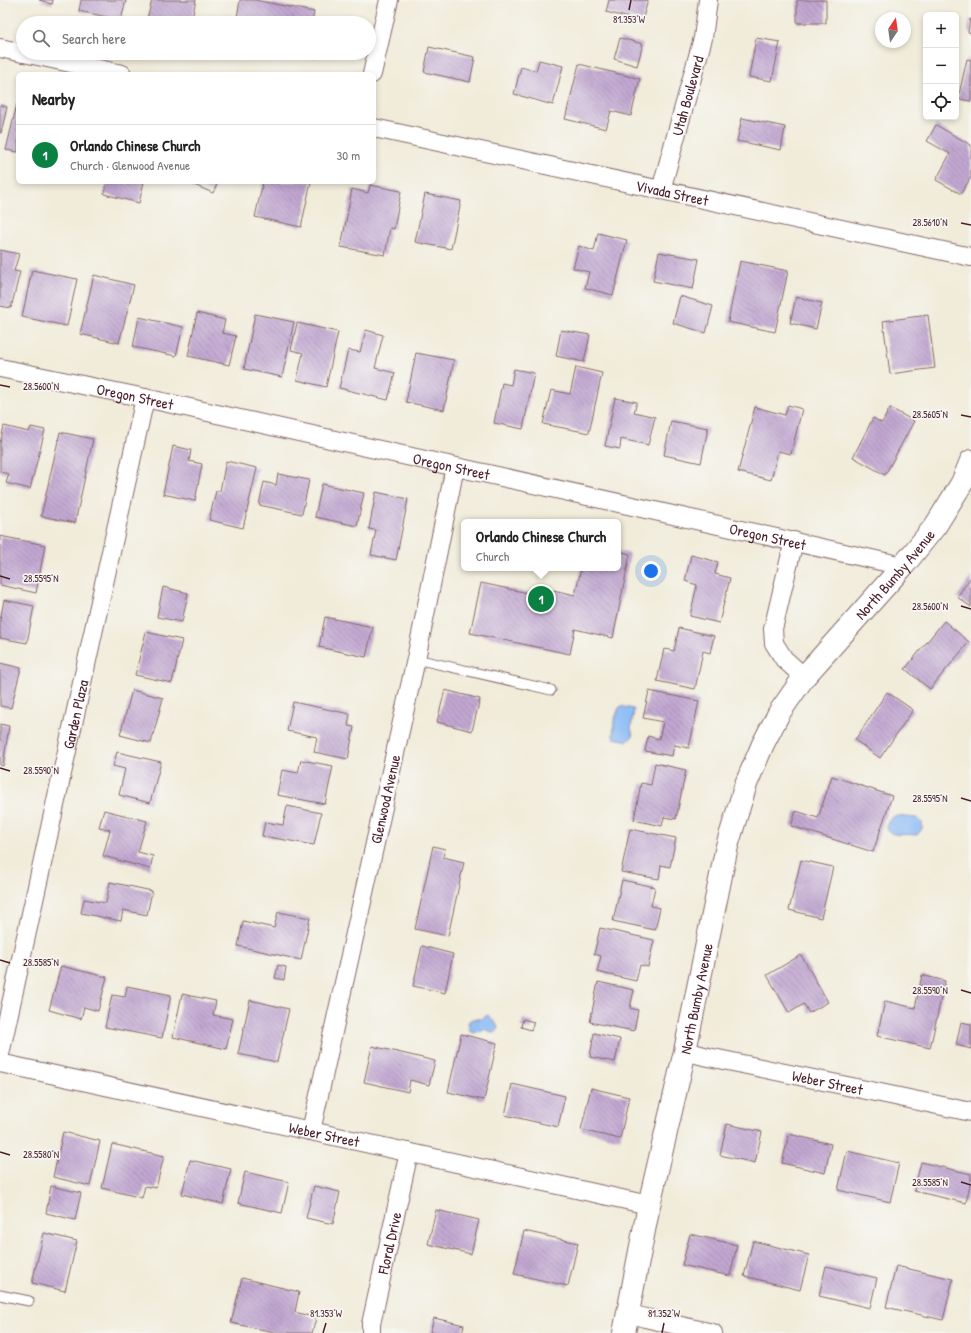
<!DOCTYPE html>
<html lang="en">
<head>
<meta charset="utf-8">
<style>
	:root { --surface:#fff; --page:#f6f6f6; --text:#222; --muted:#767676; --line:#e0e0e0; --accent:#0b8043 }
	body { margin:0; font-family:"Patrick Hand",sans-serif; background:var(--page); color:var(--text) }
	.controls { position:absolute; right:12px; top:12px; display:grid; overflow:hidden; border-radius:6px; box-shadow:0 2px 6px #0003 }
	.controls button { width:36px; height:36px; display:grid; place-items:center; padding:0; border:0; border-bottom:1px solid var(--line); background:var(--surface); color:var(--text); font:20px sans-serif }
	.compass { position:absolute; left:875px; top:12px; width:36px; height:36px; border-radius:50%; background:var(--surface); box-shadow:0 2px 6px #0003; rotate:13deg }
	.you { position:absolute; left:651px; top:571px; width:14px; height:14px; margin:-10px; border:3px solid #fff; border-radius:50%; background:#1a73e8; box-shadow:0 0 0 6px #1a73e833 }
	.badge { display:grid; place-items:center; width:26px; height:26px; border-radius:50%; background:var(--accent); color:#fff; font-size:13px; font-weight:700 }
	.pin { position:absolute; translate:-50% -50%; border:2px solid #fff; box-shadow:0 1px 4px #0006 }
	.popup { position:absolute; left:461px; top:519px; width:160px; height:52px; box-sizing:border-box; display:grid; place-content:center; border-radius:6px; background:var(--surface); filter:drop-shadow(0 1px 3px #0005); font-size:13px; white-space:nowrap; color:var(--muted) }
	.popup b { font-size:15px; color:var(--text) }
	.popup::after { content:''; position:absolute; left:50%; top:100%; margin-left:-8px; border:8px solid transparent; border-top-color:var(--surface) }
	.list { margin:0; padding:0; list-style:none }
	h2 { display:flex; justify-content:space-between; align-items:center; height:52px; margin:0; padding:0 16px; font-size:17px }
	h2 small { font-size:13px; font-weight:400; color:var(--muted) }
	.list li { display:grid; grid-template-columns:26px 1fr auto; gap:12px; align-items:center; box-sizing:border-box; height:60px; padding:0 16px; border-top:1px solid var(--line) }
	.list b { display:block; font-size:15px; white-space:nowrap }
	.list p { margin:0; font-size:13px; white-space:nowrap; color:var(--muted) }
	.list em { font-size:13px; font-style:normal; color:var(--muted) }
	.icon { flex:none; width:22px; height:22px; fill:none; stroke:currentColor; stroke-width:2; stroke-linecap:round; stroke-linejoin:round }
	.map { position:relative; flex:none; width:971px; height:1333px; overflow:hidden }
	.search { position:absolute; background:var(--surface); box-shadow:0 2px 6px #0003; left:16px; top:16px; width:360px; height:44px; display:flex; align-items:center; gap:10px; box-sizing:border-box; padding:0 14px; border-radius:22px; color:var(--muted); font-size:15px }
	.panel { position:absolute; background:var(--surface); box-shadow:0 2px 6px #0003; left:16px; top:72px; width:360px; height:112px; border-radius:6px }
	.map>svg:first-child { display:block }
	.water { fill:#89baf6; stroke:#6a6c90 }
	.building { fill:url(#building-back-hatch) }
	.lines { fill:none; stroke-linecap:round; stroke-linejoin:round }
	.service-casing { stroke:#846768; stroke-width:11 }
	.minor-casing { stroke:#846768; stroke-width:20 }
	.tertiary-casing { stroke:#846768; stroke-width:24 }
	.service { stroke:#fff; stroke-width:9 }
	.minor { stroke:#fff; stroke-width:18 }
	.tertiary { stroke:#fff; stroke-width:22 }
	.ticks { fill:none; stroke:#4a1f2b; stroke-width:1.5 }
	.labels { text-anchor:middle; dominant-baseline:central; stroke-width:3.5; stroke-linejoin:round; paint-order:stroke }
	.street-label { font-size:15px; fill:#4a1f2b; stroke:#f6f6f2 }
	.ticks-label { font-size:10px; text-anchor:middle; fill:#4a1f2b; stroke:#f6f6f2; stroke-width:3.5; stroke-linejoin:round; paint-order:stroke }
</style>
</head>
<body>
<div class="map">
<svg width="971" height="1333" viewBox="0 0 971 1333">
	<defs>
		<pattern id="building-back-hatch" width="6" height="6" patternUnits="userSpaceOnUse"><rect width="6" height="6" fill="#c1a7d1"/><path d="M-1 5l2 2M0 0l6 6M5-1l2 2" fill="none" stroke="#9f87aa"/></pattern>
	</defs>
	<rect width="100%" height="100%" fill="#f6f6f2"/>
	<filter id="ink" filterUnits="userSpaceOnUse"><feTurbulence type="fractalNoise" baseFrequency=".025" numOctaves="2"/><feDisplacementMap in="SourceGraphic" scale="8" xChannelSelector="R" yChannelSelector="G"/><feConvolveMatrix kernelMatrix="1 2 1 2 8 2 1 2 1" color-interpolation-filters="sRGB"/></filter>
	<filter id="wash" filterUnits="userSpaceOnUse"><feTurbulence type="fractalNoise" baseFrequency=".012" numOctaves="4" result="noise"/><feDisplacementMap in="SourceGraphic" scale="16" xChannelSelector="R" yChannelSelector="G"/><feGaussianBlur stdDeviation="0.9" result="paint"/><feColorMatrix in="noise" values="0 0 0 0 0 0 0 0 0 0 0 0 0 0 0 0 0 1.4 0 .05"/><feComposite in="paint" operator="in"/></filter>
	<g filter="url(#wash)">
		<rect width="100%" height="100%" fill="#f1ecda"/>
		<!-- water -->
		<path class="water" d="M621 706 633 709 634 710 631 728 633 736 628 741 614 738 613 737 614 721 619 708Z
			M896 816 917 818 922 823V829L917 835C909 834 901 835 894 834 882 831 887 818 896 816Z
			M488 1015 498 1026 496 1032H492L485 1029 474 1033 470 1031 468 1022 472 1019H481Z"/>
		<g id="blocks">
			<!-- building -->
			<path class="building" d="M39 0H53L52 4Z
				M81 0H126L121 20 79 11Z
				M152 0H196L191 23H180L162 19 161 23H146Z
				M240 0H255L314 12 312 23H236Z
				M609 0H648L642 21 606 12Z
				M797 0H826V23H797Z
				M970 19H971V33L968 32Z
				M620 38 643 44 637 66 614 59Z
				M756 38 780 42 772 81 749 77Z
				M429 47 475 57 470 82 424 72Z
				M296 53H318L317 58Z
				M967 59 971 60V101L958 99Z
				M539 60 563 66 553 105 514 94 521 67 536 71Z
				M579 64 640 79 631 116 611 111 606 129 565 119Z
				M17 104H18V152L6 150Z
				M0 105 7 107 1 133H0Z
				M742 118 785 127 781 150 737 141Z
				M936 125 971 145V177L961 194 936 180 950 154 927 141Z
				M107 182H144L139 203 104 194Z
				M187 182H218L213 193Z
				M263 182H311L301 227 255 217Z
				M370 185 401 191 394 229 390 228 385 255 341 247 352 189 368 193Z
				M425 194 461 201 451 249 415 242Z
				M598 233 627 240 613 295 585 288 589 272 573 268 579 246 594 251Z
				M0 250 19 254 14 271 20 272 11 308 0 306Z
				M659 252 699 259 693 289 653 281Z
				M740 261 788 271 775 332 728 322Z
				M32 270 77 279 67 326 22 317Z
				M94 275 134 285 119 343 80 334Z
				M680 296 713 306 706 333 673 323Z
				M796 297 822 303 816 329 790 323Z
				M197 313 225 320 222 333 236 336 229 365 188 356Z
				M255 314 294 322 282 377 244 369Z
				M928 315 935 368 890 374 883 321Z
				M139 317 183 327 176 356 133 347Z
				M297 323 338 332 326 387 297 380 303 353 291 350Z
				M366 330 383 335 375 368 395 373 388 400 339 388 348 350 360 352Z
				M561 330 590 335 584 362 556 356Z
				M416 353 454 360 444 410 406 402Z
				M576 367 602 373 589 433 543 424 551 390 570 394Z
				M514 369 534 373 523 429 494 423 502 383 511 385Z
				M615 398 637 402 634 412 655 417 648 445 621 439 620 449 605 446Z
				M788 405 802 409 791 454 778 451 771 480 738 472 755 407 785 415Z
				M890 408 914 421 885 475 853 457 873 418 882 423Z
				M671 421 708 428 701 463 664 455Z
				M4 426 29 432 31 427 45 430 30 489 6 483 9 474 0 472V443Z
				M60 432 93 439 75 523 41 516Z
				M173 446 191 450 189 461 202 464 195 501 163 494Z
				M226 461 257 468 243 528 209 520 216 491H220Z
				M278 474 309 480 302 514 259 505 264 482 276 485Z
				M322 484 364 493 357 526 315 517Z
				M376 492 408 499 396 560 371 555 376 530 369 529Z
				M0 536 45 545 36 593 0 585Z
				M618 551 630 554 613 638 575 629 570 654 470 633 481 583 551 598 553 590 575 595 581 568H618Z
				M691 555 718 562 715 574 730 578 719 623 690 616 697 585 685 581Z
				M971 577V607L957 597Z
				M163 587 188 593 182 622 157 617Z
				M4 600 34 606 27 643 0 638V620Z
				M325 617 373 627 366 657 319 647Z
				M944 621 969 642 930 689 905 669Z
				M679 628 714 636 710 653 703 651 695 689 657 681 664 649 674 651Z
				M146 632 182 640 172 683 135 675Z
				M0 663 21 668 11 708 0 706Z
				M132 690 163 698 151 743 120 735Z
				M445 690 480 699 472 731 437 722Z
				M649 691 699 701 689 748 674 745 672 756 645 751 648 736 659 739 663 722 643 718Z
				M887 692 913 710 880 758 855 740Z
				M293 702 350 714 348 726 354 727 348 759 314 752 317 737 287 731Z
				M0 724 9 726 3 766 0 765Z
				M117 752 161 762 150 803 119 795 125 769 113 766Z
				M301 760 333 766 325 804 277 795 282 770 298 773Z
				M655 763 686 770 676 819 664 817 662 826 634 820 641 783 651 785Z
				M832 776 892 796 873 852 791 826 796 811 818 818Z
				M287 806 321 813 314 845 262 836 265 822 283 825Z
				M104 810 147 821 138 852 153 856 150 869 103 856 110 830 99 827Z
				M630 829 676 838 670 867 661 865 659 879 621 872Z
				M433 846 445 849 443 857 464 862 448 936 415 929Z
				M801 860 833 867 821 918 789 910Z
				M622 880 655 887 651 906 660 908 655 930 613 921Z
				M110 882 152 891 147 915 123 910 121 921 81 913 84 899 106 903Z
				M278 912 310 918 301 960 238 946 243 921 274 928Z
				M600 928 654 940 648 967 640 965 636 981 597 972 601 956 594 954Z
				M422 946 453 954 445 993 413 986Z
				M801 955 828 1002 809 1013 804 1004 789 1013 767 975Z
				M278 965 286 967 284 980 275 978Z
				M61 966 107 977 98 1011 84 1007 81 1019 49 1010Z
				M922 975 945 981 930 1048 877 1036 885 1001 915 1008Z
				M598 982 634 990 630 1008 638 1010 634 1031 590 1022Z
				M127 986 171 995 162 1038 105 1027 112 995 125 997Z
				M182 994 216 1001 213 1015 233 1019 226 1049 173 1037Z
				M250 1000 289 1009 277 1062 238 1054Z
				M523 1019 534 1022 531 1030 521 1027Z
				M961 1022 971 1024V1049L956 1045Z
				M594 1033 620 1039 615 1062 590 1057Z
				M461 1034 497 1043 484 1100 448 1092Z
				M372 1046 435 1061 429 1085 410 1080 408 1092 364 1082Z
				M512 1084 565 1096 558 1127 505 1115Z
				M591 1088 629 1097 620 1139 581 1130Z
				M727 1124 762 1132 755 1163 720 1155Z
				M63 1132 100 1141 90 1186 53 1177Z
				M789 1134 831 1144 825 1173 782 1163Z
				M112 1144 164 1156 156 1188 145 1186 142 1198 102 1188Z
				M847 1151 899 1163 890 1202 838 1190Z
				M190 1160 231 1169 223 1204 182 1194Z
				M921 1162 971 1174V1180L966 1203 914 1191Z
				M245 1172 289 1182 282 1213 238 1203Z
				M51 1186 81 1193 75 1220 46 1213Z
				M314 1186 340 1192 333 1224 306 1218Z
				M436 1210 479 1220 471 1254 428 1244Z
				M524 1231 578 1243 568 1286 514 1274Z
				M44 1233 77 1241 65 1291 32 1283Z
				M690 1234 737 1245 730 1276 682 1265Z
				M753 1241 809 1255 800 1290 744 1276Z
				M826 1266 877 1278 870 1308 819 1296Z
				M896 1266 953 1279 943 1320 886 1307Z
				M242 1278 299 1292 295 1312 316 1318 312 1333H279L231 1323Z
				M434 1318 464 1325 462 1333H430Z"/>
		</g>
	</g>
	<g filter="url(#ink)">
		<use href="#blocks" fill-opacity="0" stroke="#846768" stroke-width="1"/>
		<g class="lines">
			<defs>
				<path id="service" d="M416 659 551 690
					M0 1295 29 1301"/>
				<g id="minor">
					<path d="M0 48 23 53"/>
					<path d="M24 53 122 74"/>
					<path d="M372 74 389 0"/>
					<path id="s1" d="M374 128 971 257"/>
					<path id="s2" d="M661 190 703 38 708 0"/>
					<path id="s3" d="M0 368 145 398 903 566"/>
					<path d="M794 541 773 629 774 643 784 659 804 677"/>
					<path id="s4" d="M685 1051 704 1056 971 1112"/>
					<path id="s5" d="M0 1054 145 398"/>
					<path id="s6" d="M0 1063 649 1205"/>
					<path id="s7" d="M311 1131 416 659 455 467"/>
					<path d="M628 1313 645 1318 713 1333"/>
					<path id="s8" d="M371 1333V1324L409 1152"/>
				</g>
				<g id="tertiary">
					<path id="s9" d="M624 1333 649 1205 685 1051 727 846 746 784 763 744 779 713 804 677 903 566 936 525 962 483 971 461"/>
				</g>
			</defs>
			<!-- service casing -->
			<use href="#service" class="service-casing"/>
			<!-- minor casing -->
			<use href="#minor" class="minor-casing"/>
			<!-- tertiary casing -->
			<use href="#tertiary" class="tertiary-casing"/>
			<!-- service -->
			<use href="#service" class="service"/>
			<!-- minor -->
			<use href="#minor" class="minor"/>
			<!-- tertiary -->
			<use href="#tertiary" class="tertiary"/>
		</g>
	</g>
	<!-- ticks -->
	<path class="ticks" d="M629 10 631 0M961 223 971 225M0 385 10 387M961 415 971 417M0 576 10 579M961 606 971 609M0 768 10 771M961 798 971 801M0 960 10 963M961 990 971 993M0 1152 10 1155M961 1182 971 1185M323 1333 326 1323M662 1333 664 1323"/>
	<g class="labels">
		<!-- street labels -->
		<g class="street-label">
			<text stroke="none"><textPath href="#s2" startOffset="98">Utah Boulevard</textPath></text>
			<text stroke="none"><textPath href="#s1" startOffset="305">Vivada Street</textPath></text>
			<text stroke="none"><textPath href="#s3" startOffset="138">Oregon Street</textPath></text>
			<text stroke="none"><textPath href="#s3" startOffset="462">Oregon Street</textPath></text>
			<text stroke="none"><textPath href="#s3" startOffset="786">Oregon Street</textPath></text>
			<text stroke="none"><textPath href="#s9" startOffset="822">North Bumby Avenue</textPath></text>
			<text stroke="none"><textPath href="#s5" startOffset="348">Garden Plaza</textPath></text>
			<text stroke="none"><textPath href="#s7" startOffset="340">Glenwood Avenue</textPath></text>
			<text stroke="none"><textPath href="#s9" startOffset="342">North Bumby Avenue</textPath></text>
			<text stroke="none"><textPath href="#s4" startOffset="146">Weber Street</textPath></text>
			<text stroke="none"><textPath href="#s6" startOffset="332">Weber Street</textPath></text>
			<text stroke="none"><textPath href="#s8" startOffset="92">Floral Drive</textPath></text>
		</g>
	</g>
	<g class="ticks-label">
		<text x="629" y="23">81.353°W</text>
		<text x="930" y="226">28.5610°N</text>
		<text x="41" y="390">28.5600°N</text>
		<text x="930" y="418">28.5605°N</text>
		<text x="41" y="582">28.5595°N</text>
		<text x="930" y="610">28.5600°N</text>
		<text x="41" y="774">28.5590°N</text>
		<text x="930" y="802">28.5595°N</text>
		<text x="41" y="966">28.5585°N</text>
		<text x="930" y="994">28.5590°N</text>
		<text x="41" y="1158">28.5580°N</text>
		<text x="930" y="1186">28.5585°N</text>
		<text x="326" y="1317">81.353°W</text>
		<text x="664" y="1317">81.352°W</text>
	</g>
</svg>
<div class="controls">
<button>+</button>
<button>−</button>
<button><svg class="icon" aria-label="locate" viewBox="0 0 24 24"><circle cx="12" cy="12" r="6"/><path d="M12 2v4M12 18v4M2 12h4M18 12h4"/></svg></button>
</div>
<svg class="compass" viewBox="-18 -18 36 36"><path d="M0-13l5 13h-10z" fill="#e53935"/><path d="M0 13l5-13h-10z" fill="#767676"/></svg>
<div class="you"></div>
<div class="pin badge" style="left:541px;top:599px">1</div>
<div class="popup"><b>Orlando Chinese Church</b>Church</div>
<div class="search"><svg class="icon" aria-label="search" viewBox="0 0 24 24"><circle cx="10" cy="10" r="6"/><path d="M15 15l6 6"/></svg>Search here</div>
<section class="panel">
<h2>Nearby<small></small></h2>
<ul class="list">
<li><span class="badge">1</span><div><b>Orlando Chinese Church</b><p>Church · Glenwood Avenue</p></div><em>30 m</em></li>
</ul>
</section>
</div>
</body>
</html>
